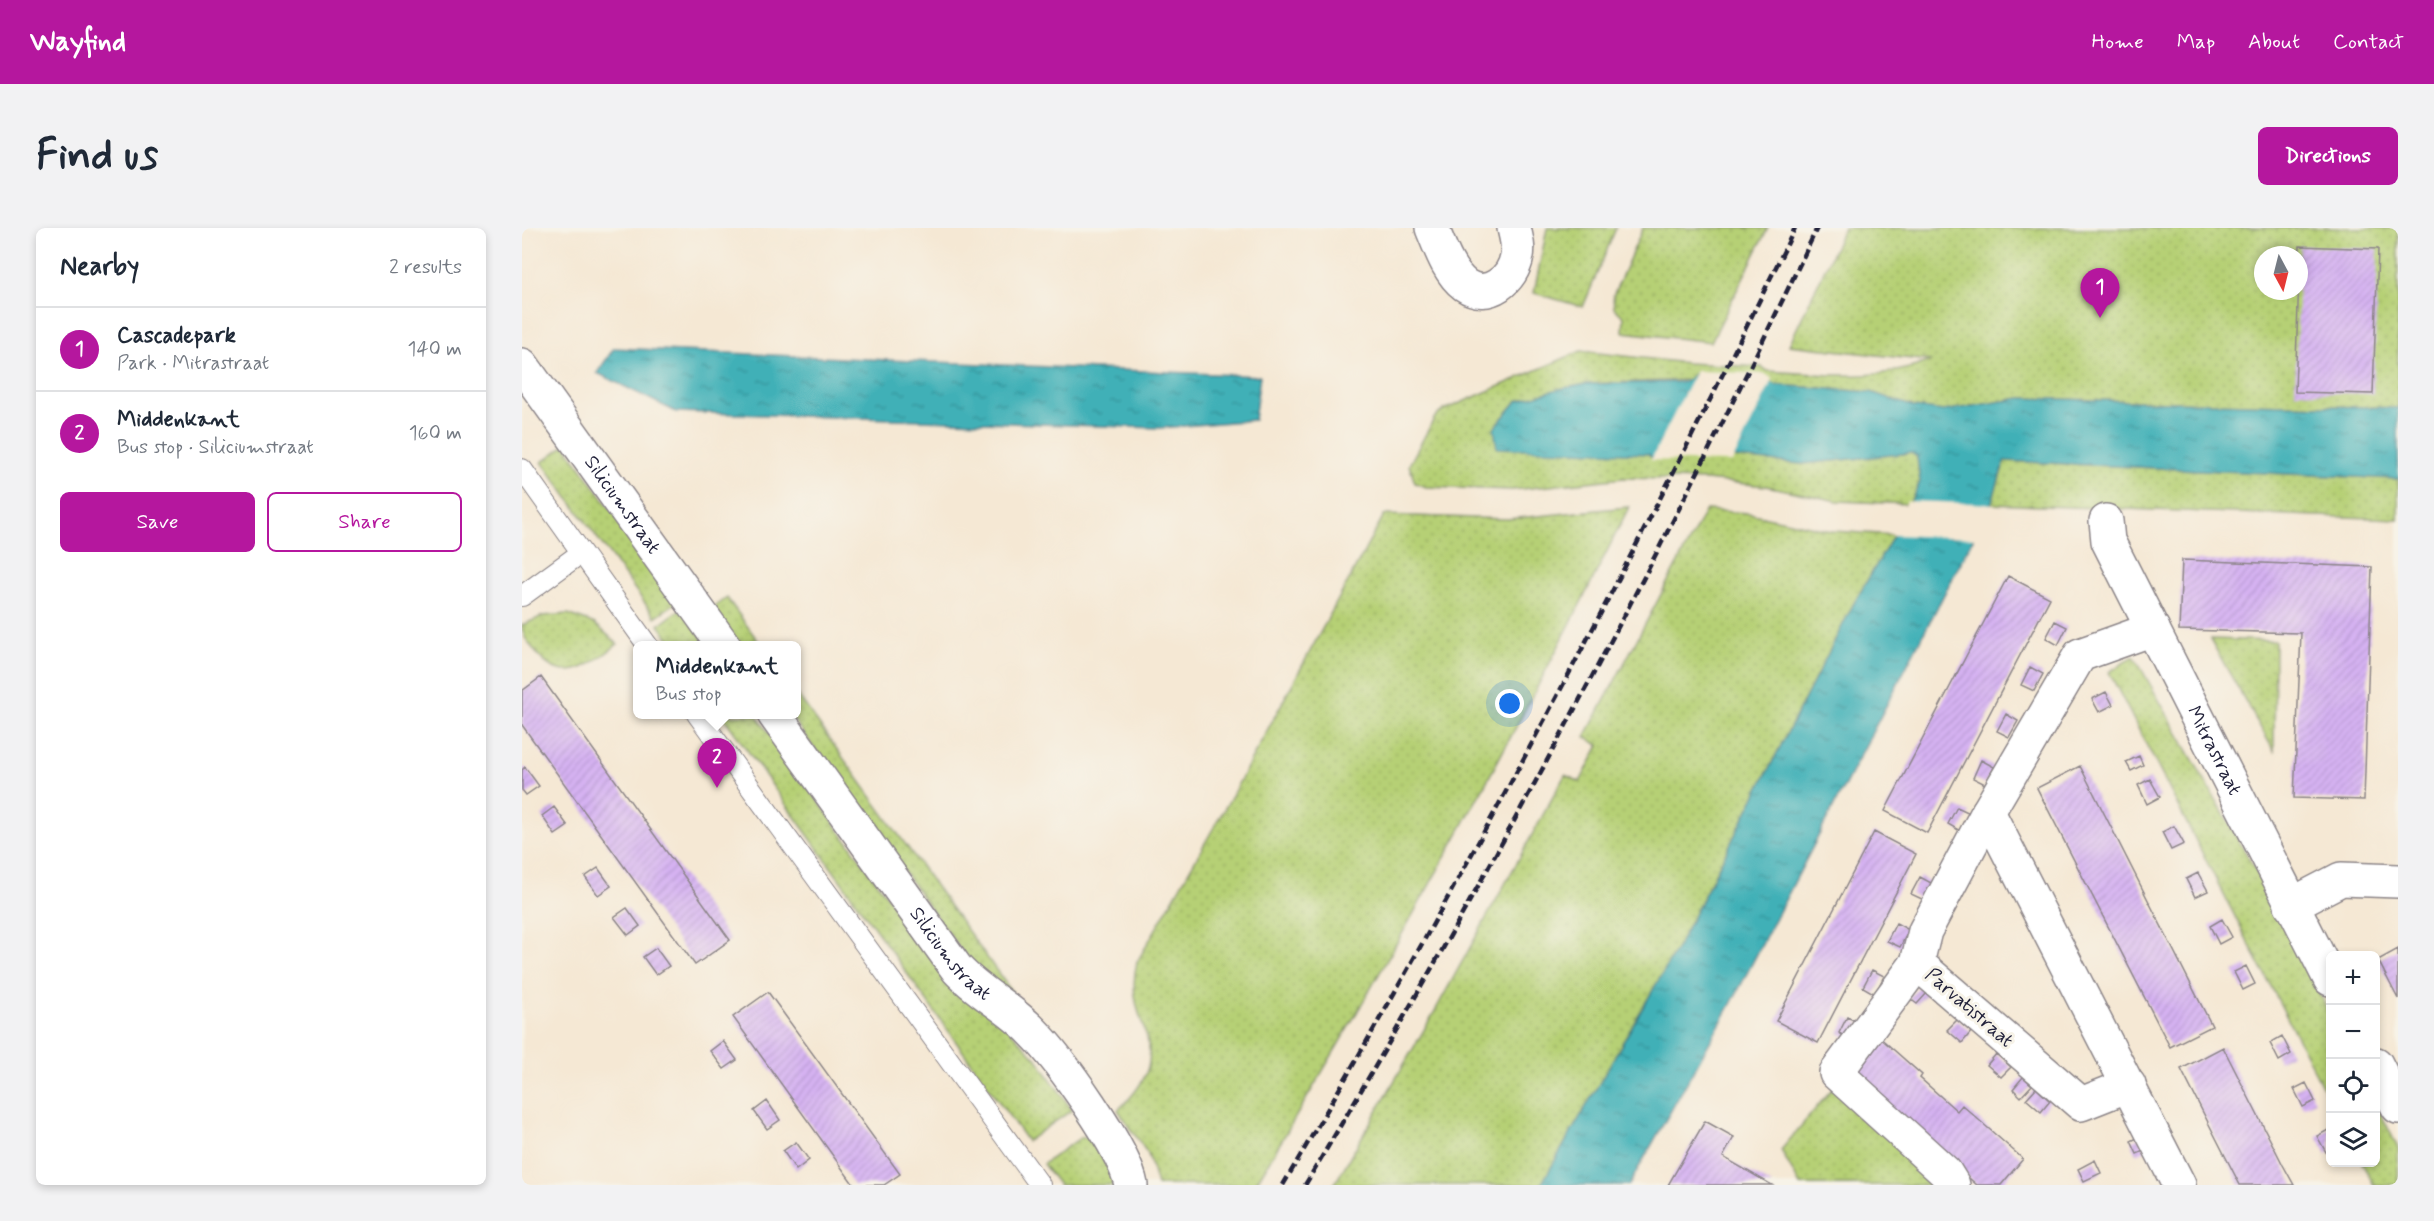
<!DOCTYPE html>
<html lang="en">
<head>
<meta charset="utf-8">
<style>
	:root { --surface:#fff; --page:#f2f2f3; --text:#1f2937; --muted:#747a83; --line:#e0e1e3; --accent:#b5179e }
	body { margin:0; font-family:Mynerve,sans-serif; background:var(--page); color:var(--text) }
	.controls { position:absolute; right:18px; bottom:18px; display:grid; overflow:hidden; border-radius:9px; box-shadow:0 3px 9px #0003 }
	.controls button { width:54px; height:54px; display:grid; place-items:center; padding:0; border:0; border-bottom:2px solid var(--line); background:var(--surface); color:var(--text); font:30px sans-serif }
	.compass { position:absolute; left:1732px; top:18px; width:54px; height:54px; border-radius:50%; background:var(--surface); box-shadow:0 3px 9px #0003; rotate:173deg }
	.you { position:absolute; left:988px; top:476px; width:21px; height:21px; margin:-15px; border:4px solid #fff; border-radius:50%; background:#1a73e8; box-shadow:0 0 0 9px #1a73e833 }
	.badge { display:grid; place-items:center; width:39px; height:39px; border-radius:50%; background:var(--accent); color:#fff; font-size:20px; font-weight:700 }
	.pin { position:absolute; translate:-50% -50px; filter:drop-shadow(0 2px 3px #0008) }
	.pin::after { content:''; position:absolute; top:32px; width:21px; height:18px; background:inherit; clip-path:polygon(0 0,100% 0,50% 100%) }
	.popup { position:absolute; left:111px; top:413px; width:168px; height:78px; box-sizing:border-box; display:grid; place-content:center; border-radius:9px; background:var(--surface); filter:drop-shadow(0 2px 4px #0005); font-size:20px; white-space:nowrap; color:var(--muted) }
	.popup b { font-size:22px; color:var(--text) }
	.popup::after { content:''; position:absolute; left:50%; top:100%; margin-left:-12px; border:12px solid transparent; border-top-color:var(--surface) }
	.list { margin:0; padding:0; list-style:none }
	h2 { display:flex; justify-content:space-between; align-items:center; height:78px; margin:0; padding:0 24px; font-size:26px }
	h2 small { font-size:20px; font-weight:400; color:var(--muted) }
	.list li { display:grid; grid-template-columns:39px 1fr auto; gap:18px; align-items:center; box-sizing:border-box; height:84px; padding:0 24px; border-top:2px solid var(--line) }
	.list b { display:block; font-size:22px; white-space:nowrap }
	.list p { margin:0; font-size:20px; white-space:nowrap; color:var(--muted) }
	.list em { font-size:20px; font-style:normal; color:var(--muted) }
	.actions { display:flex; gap:12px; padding:18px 24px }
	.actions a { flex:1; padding:14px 0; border:2px solid var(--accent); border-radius:9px; text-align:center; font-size:21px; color:var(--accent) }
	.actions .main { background:var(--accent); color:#fff }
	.icon { flex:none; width:33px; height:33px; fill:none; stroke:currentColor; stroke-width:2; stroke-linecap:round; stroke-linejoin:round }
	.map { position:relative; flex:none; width:1876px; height:957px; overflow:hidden; border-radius:9px }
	header { display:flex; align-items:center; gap:36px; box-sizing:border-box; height:84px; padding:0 30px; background:var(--accent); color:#fff }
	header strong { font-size:28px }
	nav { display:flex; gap:33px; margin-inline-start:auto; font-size:21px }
	.intro { display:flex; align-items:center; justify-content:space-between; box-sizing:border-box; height:144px; padding:0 36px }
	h1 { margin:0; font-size:42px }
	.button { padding:15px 27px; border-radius:9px; background:var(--accent); color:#fff; font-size:21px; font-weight:700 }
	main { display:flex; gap:36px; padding:0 36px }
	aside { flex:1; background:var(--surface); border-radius:9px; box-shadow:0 3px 9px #0003 }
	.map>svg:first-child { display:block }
	.green { fill:url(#green-dots); stroke:#6c7958; stroke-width:1.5; fill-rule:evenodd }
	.water { fill:url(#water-ripples); stroke:#306979; stroke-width:1.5 }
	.pier { fill:#f5e8d4 }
	.building { fill:url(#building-hatch) }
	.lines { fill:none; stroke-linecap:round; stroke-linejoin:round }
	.service-casing { stroke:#8c8588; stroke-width:22 }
	.minor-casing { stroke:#8c8588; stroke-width:36 }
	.service { stroke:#fff; stroke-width:20 }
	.minor { stroke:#fff; stroke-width:33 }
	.rail { stroke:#22223b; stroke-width:4.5; stroke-dasharray:9 4.5; stroke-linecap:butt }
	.labels { text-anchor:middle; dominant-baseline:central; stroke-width:6; stroke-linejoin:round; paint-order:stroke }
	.street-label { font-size:20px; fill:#22223b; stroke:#f7f3e8 }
</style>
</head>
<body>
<header>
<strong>Wayfind</strong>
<nav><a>Home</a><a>Map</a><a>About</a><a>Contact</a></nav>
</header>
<div class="intro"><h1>Find us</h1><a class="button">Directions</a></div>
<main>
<aside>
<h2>Nearby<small>2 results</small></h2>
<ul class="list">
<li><span class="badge">1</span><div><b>Cascadepark</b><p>Park · Mitrastraat</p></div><em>140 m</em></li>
<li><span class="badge">2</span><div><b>Middenkant</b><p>Bus stop · Siliciumstraat</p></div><em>160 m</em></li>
</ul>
<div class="actions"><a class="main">Save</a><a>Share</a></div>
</aside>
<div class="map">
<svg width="1876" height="957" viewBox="0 0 1876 957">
	<defs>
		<pattern id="green-dots" width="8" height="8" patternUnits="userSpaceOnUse" patternTransform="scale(1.5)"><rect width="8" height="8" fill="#b6d075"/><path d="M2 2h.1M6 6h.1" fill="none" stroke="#9cb266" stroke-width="1.8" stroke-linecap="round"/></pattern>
		<pattern id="water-ripples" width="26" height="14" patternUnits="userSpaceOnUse" patternTransform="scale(1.5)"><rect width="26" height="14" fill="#3fb0b7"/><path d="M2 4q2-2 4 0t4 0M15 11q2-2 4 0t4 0" fill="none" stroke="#348f96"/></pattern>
		<pattern id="building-hatch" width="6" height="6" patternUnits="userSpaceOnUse" patternTransform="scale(1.5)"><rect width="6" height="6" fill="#d6b2f2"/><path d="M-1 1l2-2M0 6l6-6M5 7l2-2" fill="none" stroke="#b799d0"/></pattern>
	</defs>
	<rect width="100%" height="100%" fill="#f7f3e8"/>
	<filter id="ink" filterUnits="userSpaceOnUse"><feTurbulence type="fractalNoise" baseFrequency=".0167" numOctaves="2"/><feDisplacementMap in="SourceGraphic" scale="12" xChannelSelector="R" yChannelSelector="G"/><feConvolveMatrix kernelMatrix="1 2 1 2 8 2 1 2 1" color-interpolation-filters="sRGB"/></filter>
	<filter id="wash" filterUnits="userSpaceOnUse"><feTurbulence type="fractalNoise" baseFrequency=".008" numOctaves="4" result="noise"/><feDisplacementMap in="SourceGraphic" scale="24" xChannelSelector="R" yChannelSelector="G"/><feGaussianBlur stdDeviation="1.35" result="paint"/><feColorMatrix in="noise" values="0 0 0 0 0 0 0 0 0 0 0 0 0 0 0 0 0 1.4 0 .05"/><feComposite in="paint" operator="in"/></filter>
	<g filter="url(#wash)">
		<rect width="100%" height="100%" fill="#f5e8d4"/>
		<!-- green -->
		<path class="green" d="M1025 0H1094L1061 79 1012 65Z
			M1121 0H1246L1189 114 1101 104 1102 89 1092 80 1091 68Z
			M1322 0H1876V180L1499 170 1421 183 1392 179 1349 164 1254 157 1243 149 1064 156 995 173 972 200 1127 226 1129 229 1215 230 1280 236 1389 225 1395 229 1398 254 1387 276 1315 273 1244 258 1184 252 1102 250 990 262 904 259 893 255 887 237 913 189 922 182 1059 123 1165 135 1240 139 1246 143C1301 146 1356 155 1408 133L1267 117ZM1741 27H1777V63H1741Z
			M43 217 155 374 133 389 20 234Z
			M1483 233 1876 251V291L1469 276Z
			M1107 279C993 511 866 736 733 957H635L626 926 596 882C664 819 598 800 615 734L708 571 862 287 985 291Z
			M1184 282 1226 285 1310 303 1372 307 1332 375 1155 720 1019 957H812L913 783 1043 547 1058 554 1077 517 1063 509Z
			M205 370 239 417H216L191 380Z
			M160 380 185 417H152L137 397Z
			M46 386 73 396 96 416C67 438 40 461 12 422 6 414 0 408 0 397L21 388Z
			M1688 411 1753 413 1752 523Z
			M1612 428 1746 664 1808 787V873L1587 444Z
			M275 466 490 764 487 766 454 743 268 487 274 486Z
			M200 487H234L375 682 515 831 550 882 505 913Z
			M1314 856 1417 957H1278L1259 922Z
			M1854 876 1876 920V957H1852L1840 935 1854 934Z
			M568 909 596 957H537L521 936 558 910Z"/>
		<!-- water -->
		<path class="water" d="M92 120 738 148 732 192 638 200 154 184 75 145Z
			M1172 146 1243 149 1254 157 1349 164 1392 179 1421 183 1499 170 1876 180V251L1483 233 1469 276 1207 780 1107 957H1019L1155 720 1332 375 1372 307 1398 254 1395 229 1389 225 1280 236 1215 230H1135L1129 229 1127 226 975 220 972 200 995 173 1036 161 1064 156 1163 154Z"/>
		<!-- pier -->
		<path class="pier" d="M1174 143 1243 146 1251 151 1210 234 1129 232Z
			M1385 273 1473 276 1454 310 1369 307Z"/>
		<g id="blocks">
			<!-- building -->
			<path class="building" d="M1778 18 1856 21 1851 166 1773 164Z
				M1660 332 1850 339 1842 572 1772 570 1779 405 1657 402Z
				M1486 348 1528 370 1405 605 1363 583Z
				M1533 393 1545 399 1536 417 1524 410Z
				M1508 439 1521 446 1512 463 1499 457Z
				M19 449 208 712 173 737 0 497V463Z
				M1584 464 1591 477 1577 484 1570 471Z
				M1484 486 1496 493 1487 509 1475 503Z
				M1617 528 1621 537 1609 543 1604 534Z
				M1459 532 1472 539 1463 556 1451 550Z
				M1558 538 1690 798 1648 819 1515 560Z
				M3 539 17 558 4 567 0 562V542Z
				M1628 551 1638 569 1625 576 1616 557Z
				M32 579 46 598 33 607 20 588Z
				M1435 579 1448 585 1438 603 1426 596Z
				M1652 598 1662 616 1649 622 1640 604Z
				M1352 604 1394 626 1296 815 1254 793Z
				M76 640 89 658 76 667 63 649Z
				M1676 645 1686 663 1673 669 1664 651Z
				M1398 649 1411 656 1402 672 1389 666Z
				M105 680 118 698 106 707 92 689Z
				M1700 691 1710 709 1697 716 1688 698Z
				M1374 695 1387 702 1378 719 1365 713Z
				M134 720 147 738 134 747 121 729Z
				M1876 721V771L1856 732Z
				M1724 738 1733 756 1721 762 1712 744Z
				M1350 742 1362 748 1353 766 1341 759Z
				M1397 759 1405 765 1395 776 1387 770Z
				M246 764 378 946 362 957H332L211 789Z
				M1325 789 1338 795 1329 812 1317 805Z
				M1435 792 1449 804 1440 815 1425 802Z
				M1355 807 1400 847 1398 850 1435 883 1440 877 1501 931 1479 957H1455L1324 843Z
				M1760 808 1769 826 1757 833 1748 815Z
				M201 813 215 832 202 841 188 823Z
				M1701 819 1761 937 1772 957H1718L1695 912 1659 841Z
				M1474 826 1489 839 1479 849 1465 837Z
				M1501 849 1510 857 1499 869 1491 861Z
				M1784 855 1793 873 1781 879 1772 861Z
				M1514 860 1528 873 1519 884 1504 871Z
				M245 873 258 892 245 901 232 883Z
				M1183 893 1212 909 1201 929 1250 957H1146Z
				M1808 901V924L1805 926 1795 908Z
				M1617 909 1624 922 1615 926 1609 913Z
				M274 914 287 932 274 942 261 923Z
				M1573 932 1579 945 1562 953 1556 941Z"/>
		</g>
	</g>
	<g filter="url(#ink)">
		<use href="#blocks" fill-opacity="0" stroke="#8c8588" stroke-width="1.5"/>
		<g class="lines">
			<defs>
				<path id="service" d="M0 241 126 418
					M0 368 59 325
					M175 486 518 957"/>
				<g id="minor">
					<path d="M910 0C918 19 926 44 943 57 966 73 991 51 995 28 997 19 994 9 992 0"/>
					<path id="s1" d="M0 137 202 418"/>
					<path id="s2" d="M1584 293 1586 313 1808 751"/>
					<path id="s3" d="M252 486 435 741C457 765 487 779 510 803 537 830 603 921 609 957"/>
					<path d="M1466 584 1657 957"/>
					<path d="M1769 677 1819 651 1876 653"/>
					<path d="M1395 735 1314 845 1423 944 1431 957"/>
					<path d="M1854 836 1876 879"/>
					<path d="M1607 857 1559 876 1395 735 1403 703 1466 584 1558 427 1631 401"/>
				</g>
			</defs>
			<!-- service casing -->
			<use href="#service" class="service-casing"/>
			<!-- minor casing -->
			<use href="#minor" class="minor-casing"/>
			<!-- service -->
			<use href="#service" class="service"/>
			<!-- minor -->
			<use href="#minor" class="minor"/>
			<!-- rail -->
			<path class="rail" d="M761 957C946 645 1114 326 1273 0
				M783 957C969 647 1140 327 1295 0"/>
		</g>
	</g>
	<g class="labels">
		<!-- street labels -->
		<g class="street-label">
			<text stroke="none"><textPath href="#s1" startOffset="172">Siliciumstraat</textPath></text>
			<text stroke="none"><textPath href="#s2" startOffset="255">Mitrastraat</textPath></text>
			<text stroke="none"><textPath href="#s3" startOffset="298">Siliciumstraat</textPath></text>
			<text transform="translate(1447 780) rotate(41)">Parvatistraat</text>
		</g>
	</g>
</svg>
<div class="controls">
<button>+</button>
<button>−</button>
<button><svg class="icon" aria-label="locate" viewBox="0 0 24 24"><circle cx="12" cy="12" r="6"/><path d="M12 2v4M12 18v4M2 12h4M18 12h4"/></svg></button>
<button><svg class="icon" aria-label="layers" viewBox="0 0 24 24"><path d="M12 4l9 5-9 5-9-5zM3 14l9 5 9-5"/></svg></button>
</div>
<svg class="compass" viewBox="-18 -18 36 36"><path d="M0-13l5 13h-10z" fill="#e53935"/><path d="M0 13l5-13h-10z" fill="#747a83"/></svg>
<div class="you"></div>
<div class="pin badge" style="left:1578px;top:90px">1</div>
<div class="pin badge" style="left:195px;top:560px">2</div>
<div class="popup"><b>Middenkant</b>Bus stop</div>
</div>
</main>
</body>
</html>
